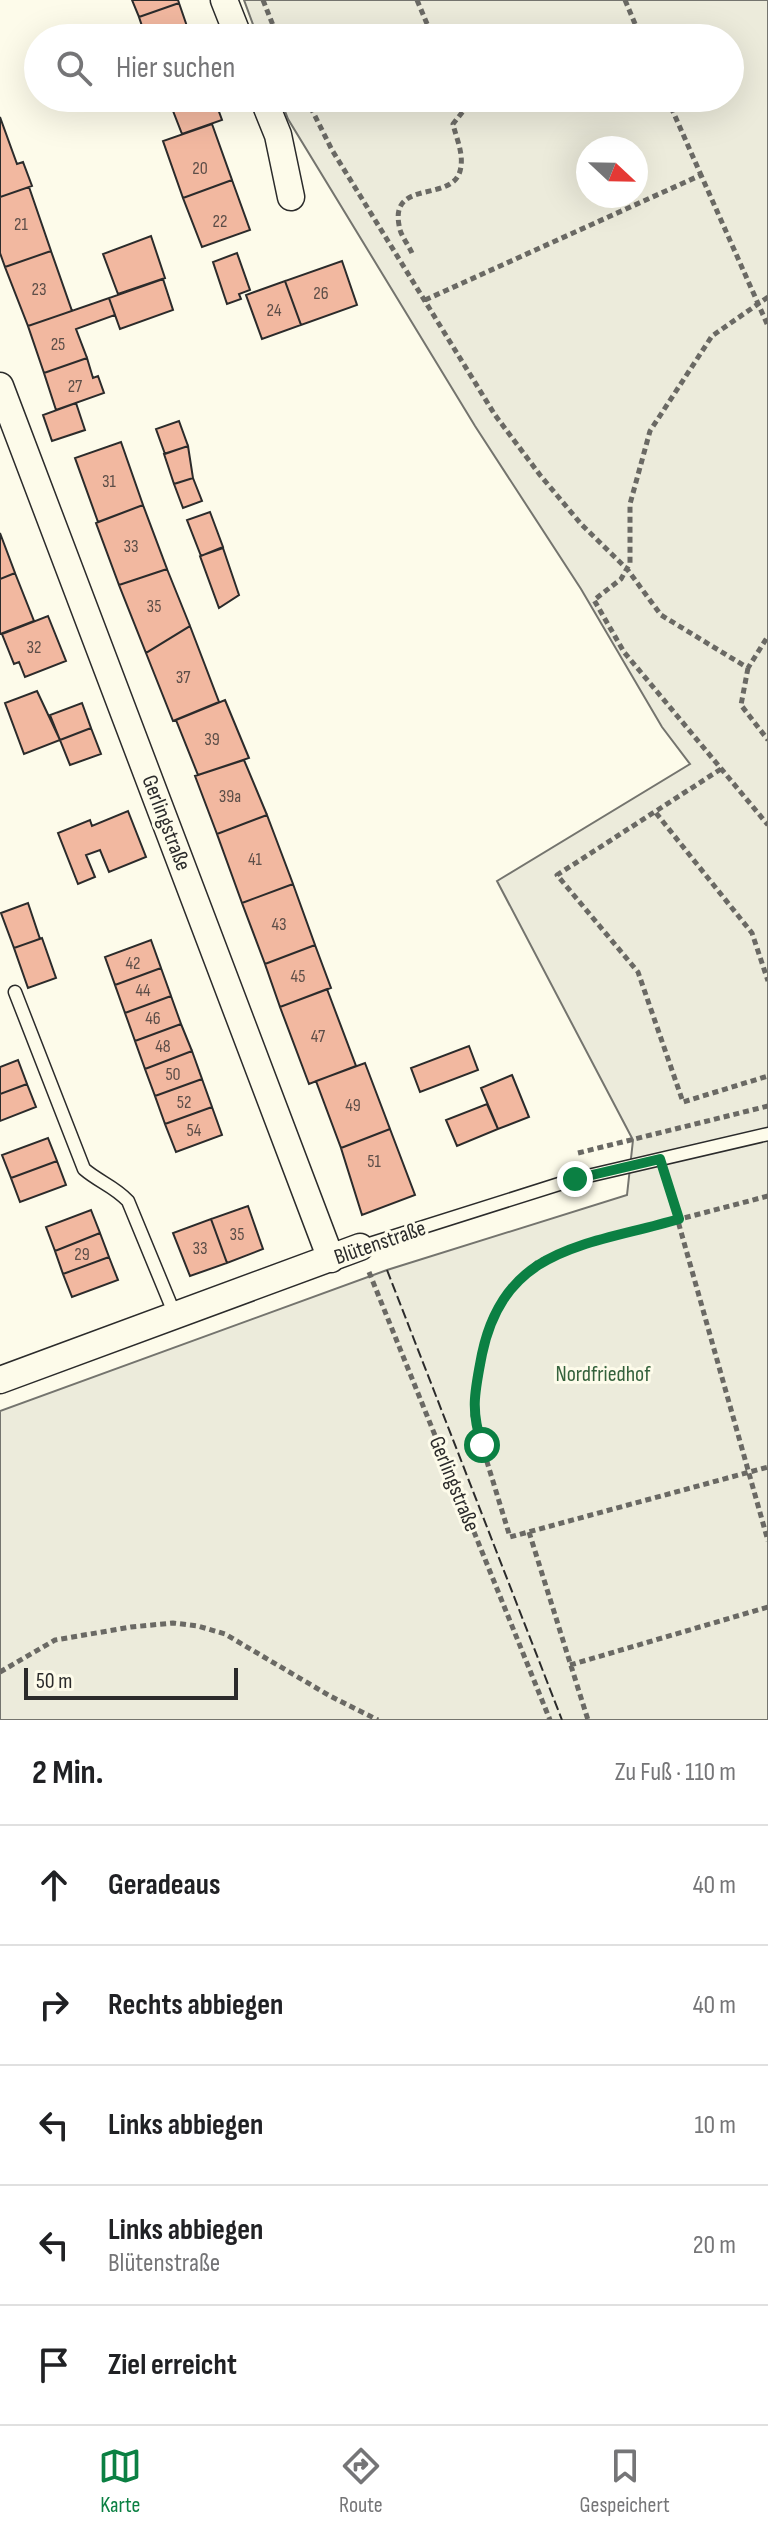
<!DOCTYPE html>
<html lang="de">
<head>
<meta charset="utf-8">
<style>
	:root { --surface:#fff; --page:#f6f6f6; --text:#202124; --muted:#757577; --line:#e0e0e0; --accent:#0b8043 }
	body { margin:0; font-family:"Sofia Sans Condensed",sans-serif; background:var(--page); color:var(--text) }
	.compass { position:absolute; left:576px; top:136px; width:72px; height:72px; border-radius:50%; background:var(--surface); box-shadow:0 8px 32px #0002; rotate:112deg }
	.scale { position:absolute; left:24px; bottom:20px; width:214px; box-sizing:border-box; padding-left:8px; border:4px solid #2b2b2b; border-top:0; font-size:22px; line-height:28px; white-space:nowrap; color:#2b2b2b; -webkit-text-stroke:6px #fdfbea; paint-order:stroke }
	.stop { position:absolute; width:24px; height:24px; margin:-18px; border:6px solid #0b8043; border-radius:50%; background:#fff }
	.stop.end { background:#0b8043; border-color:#fff; box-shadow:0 2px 8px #0008 }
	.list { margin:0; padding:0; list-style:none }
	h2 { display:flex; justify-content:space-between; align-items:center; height:104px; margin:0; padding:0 32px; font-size:34px }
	h2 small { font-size:26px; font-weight:400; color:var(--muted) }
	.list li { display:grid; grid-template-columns:52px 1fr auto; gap:24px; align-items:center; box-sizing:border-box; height:120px; padding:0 32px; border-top:2px solid var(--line) }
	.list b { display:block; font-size:30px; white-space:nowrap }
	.list p { margin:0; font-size:26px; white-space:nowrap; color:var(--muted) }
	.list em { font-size:26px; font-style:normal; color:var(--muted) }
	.icon { flex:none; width:44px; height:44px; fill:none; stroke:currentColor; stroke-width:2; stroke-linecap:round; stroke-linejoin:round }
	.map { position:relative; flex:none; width:768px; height:1720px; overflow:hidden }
	.search { position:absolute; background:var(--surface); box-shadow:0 8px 32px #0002; left:24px; right:24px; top:24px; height:88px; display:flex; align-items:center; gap:20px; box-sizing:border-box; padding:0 28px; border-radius:44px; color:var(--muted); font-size:30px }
	.sheet { height:704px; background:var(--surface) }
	nav { display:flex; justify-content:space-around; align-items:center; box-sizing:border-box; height:112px; border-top:2px solid var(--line); background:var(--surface); font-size:22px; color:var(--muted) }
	nav a { display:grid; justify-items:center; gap:4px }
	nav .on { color:var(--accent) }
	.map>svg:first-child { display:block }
	.green { fill:#ecebdb; stroke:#74746e; stroke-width:2; fill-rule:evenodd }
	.building { fill:#f2b8a0; stroke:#2b2b2b; stroke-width:2 }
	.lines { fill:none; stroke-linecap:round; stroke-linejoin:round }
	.lane-casing { stroke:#2b2b2b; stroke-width:15 }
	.street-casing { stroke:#2b2b2b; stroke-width:29 }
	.path { stroke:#6a6964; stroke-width:5; stroke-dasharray:6 4; stroke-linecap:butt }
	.lane { stroke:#fdfbea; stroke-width:12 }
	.street { stroke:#fdfbea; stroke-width:26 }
	.fence { stroke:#2b2b2b; stroke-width:2; stroke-dasharray:10 4; stroke-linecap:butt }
	.route { stroke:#0b8043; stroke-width:10 }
	.labels { text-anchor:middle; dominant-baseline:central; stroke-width:6; stroke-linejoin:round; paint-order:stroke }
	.number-label { font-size:18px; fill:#5d4e48 }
	.street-label { font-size:22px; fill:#2b2b2b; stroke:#fdfbea }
	.park-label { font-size:22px; fill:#34623c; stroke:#fdfbea }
</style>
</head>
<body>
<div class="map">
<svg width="768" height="1720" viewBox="0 0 768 1720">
	<rect width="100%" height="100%" fill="#fdfbea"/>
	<!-- green -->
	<path class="green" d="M244 0H768V1720H0V1411L387 1270 627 1195 633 1140 497 881 690 764 662 727 581 589 475 426 288 119 280 98H730V38H258ZM588 148H636V196H588Z"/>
	<!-- building -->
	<path class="building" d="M132 0H178L179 3 139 17Z
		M179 3 191 38H146L139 17Z
		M168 98H214L222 120 182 134Z
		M0 117 17 164 23 162 32 186 0 197Z
		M212 124 232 180 183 198 163 141Z
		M232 180 250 230 202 247 183 198Z
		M29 187 51 251 5 267 0 253V197Z
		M151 236 165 278 118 294 103 254Z
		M51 251 72 311 28 326 5 267Z
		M237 253 250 290 239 294 241 299 227 304 213 262Z
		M342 261 357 305 301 325 285 281Z
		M163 279 173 310 120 329 109 298Z
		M285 281 301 325 262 339 246 295Z
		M109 298 115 315 76 329 87 358 44 373 28 326Z
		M87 358 93 378 98 376 104 393 56 410 44 373Z
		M76 403 85 430 52 441 43 415Z
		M179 421 188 446 165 454 156 429Z
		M121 442 143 505 98 522 75 458Z
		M188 446 193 478 174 484 164 454Z
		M193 478 202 501 183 508 174 484Z
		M143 505 167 569 119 585 96 523Z
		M210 512 223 547 201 556 187 520Z
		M0 533 15 573 0 579Z
		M223 548 239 595 219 608 200 556Z
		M167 569 190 626 146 653 119 585Z
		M15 573 34 621 0 634V579Z
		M48 616 66 661 25 677 19 662 14 664 2 634Z
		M190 626 219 702 173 721 146 653Z
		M37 691 60 740 24 754 5 703Z
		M225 700 249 758 198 775 176 720Z
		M82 703 91 728 60 740 50 715Z
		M91 728 101 754 70 765 60 740Z
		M244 760 267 815 217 834 195 776Z
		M128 811 146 857 109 872 100 850 86 855 95 877 78 884 58 833 90 820 92 826Z
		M267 815 293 884 242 903 217 834Z
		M293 884 315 945 265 964 242 903Z
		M28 903 40 939 14 948 1 913Z
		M42 938 56 978 28 988 14 948Z
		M151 940 161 968 115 985 105 957Z
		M315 945 331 988 280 1007 265 964Z
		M161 968 171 996 125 1013 115 985Z
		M327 989 356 1066 309 1084 280 1007Z
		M171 996 181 1024 135 1041 125 1013Z
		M181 1024 192 1051 145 1069 135 1041Z
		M469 1046 478 1070 420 1092 411 1068Z
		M192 1051 202 1079 155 1096 145 1069Z
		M18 1060 27 1084 0 1094V1067Z
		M365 1063 390 1129 341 1148 316 1081Z
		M512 1075 529 1117 498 1129 481 1088Z
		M202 1079 212 1107 165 1124 155 1096Z
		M27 1084 36 1107 0 1121V1094Z
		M487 1104 498 1129 457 1146 446 1120Z
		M212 1107 222 1135 176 1152 165 1124Z
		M390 1129 415 1195 362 1215 341 1148Z
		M48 1138 57 1161 11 1178 2 1155Z
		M57 1161 66 1185 20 1202 11 1178Z
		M248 1206 263 1249 227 1263 211 1219Z
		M91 1210 100 1233 55 1251 46 1227Z
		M211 1219 227 1263 190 1276 173 1233Z
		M100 1233 109 1257 63 1274 55 1251Z
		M109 1257 118 1280 72 1297 63 1274Z"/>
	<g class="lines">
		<defs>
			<path id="lane" d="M15 992 84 1169C99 1182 114 1186 128 1201L175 1315
				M360 1247 575 1179 768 1134"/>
			<path id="street" d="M224 0 239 38
				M263 98 278 135 291 197
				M0 386 331 1259
				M0 1380 360 1247"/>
		</defs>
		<!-- lane casing -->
		<use href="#lane" class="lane-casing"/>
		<!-- street casing -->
		<use href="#street" class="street-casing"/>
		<!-- path -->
		<path class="path" d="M263 0 278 38
			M417 0 433 38
			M625 0 641 38
			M625 38 639 32
			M306 98 332 150 495 415 540 475 581 524 627 569 661 615 748 668 768 636
			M459 98 464 110
			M667 98 701 175
			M412 253C408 244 400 235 399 225 390 177 457 205 461 166 463 152 456 137 453 124L464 110 490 98
			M768 297 712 336 650 431 630 504V563L621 579 594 600 624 652 768 825
			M425 300 701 175 768 326
			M748 668 741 705 768 740
			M721 769 557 875 638 972 683 1102 768 1076
			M656 813 752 933 768 981
			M578 1153 768 1106
			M665 1175 768 1541
			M768 1196 600 1240 539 1261 511 1286 489 1322 473 1416 510 1537 768 1467
			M369 1272 550 1720
			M529 1532 588 1720
			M570 1665 768 1607
			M0 1672 55 1640 131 1627 173 1623 198 1626 225 1634 330 1696 378 1720"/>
		<!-- lane -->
		<use href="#lane" class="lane"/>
		<!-- street -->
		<use href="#street" class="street"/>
		<!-- fence -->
		<path class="fence" d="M387 1270 562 1720"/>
	</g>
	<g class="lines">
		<!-- route -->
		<path class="route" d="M482 1445C470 1409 475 1391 482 1354 505 1245 588 1246 679 1219L660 1159 575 1179"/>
	</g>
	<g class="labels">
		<!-- number labels -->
		<g class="number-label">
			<text x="200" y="168">20</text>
			<text x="220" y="221">22</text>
			<text x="21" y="224">21</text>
			<text x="39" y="289">23</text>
			<text x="321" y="293">26</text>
			<text x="274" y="310">24</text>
			<text x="58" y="344">25</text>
			<text x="75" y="386">27</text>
			<text x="109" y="481">31</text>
			<text x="131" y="546">33</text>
			<text x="154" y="606">35</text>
			<text x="34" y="647">32</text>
			<text x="183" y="677">37</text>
			<text x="212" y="739">39</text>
			<text x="230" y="796">39a</text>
			<text x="255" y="859">41</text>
			<text x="279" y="924">43</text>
			<text x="133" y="963">42</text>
			<text x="298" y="976">45</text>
			<text x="143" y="990">44</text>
			<text x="153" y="1018">46</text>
			<text x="318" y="1036">47</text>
			<text x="163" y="1046">48</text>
			<text x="173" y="1074">50</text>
			<text x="184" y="1102">52</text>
			<text x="353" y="1105">49</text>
			<text x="194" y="1130">54</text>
			<text x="374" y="1161">51</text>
			<text x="237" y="1234">35</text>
			<text x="200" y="1248">33</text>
			<text x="82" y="1254">29</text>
		</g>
		<!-- street labels -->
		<g class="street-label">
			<text transform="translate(166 823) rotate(69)">Gerlingstraße</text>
			<text transform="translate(380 1243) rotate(-19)">Blütenstraße</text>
			<text transform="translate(454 1484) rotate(68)">Gerlingstraße</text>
		</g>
		<!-- park labels -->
		<g class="park-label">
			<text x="603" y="1374">Nordfriedhof</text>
		</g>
	</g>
</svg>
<svg class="compass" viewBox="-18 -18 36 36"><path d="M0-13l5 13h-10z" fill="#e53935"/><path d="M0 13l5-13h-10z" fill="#757577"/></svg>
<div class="scale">50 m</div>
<div class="stop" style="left:482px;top:1445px"></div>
<div class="stop end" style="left:575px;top:1179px"></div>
<div class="search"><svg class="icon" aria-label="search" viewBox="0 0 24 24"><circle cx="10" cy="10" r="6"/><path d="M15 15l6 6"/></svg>Hier suchen</div>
</div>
<section class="sheet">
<h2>2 Min.<small>Zu Fuß · 110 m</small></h2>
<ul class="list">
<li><svg class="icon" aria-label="ahead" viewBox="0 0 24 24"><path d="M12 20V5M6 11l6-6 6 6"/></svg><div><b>Geradeaus</b></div><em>40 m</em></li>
<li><svg class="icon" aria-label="right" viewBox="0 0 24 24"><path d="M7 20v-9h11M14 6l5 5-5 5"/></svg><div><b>Rechts abbiegen</b></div><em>40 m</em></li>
<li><svg class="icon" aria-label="left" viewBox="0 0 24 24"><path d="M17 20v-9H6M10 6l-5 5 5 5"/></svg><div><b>Links abbiegen</b></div><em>10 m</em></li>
<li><svg class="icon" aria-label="left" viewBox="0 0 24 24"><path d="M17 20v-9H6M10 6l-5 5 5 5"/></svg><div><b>Links abbiegen</b><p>Blütenstraße</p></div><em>20 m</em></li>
<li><svg class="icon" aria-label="arrive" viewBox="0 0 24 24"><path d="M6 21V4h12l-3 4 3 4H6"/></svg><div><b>Ziel erreicht</b></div></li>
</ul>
</section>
<nav>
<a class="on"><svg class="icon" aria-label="map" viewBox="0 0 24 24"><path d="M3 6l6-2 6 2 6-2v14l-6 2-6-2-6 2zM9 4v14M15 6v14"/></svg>Karte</a>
<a><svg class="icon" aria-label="directions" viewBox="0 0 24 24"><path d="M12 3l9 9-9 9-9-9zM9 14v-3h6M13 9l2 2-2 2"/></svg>Route</a>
<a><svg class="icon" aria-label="saved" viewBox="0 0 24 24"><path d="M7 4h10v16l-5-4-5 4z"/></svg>Gespeichert</a>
</nav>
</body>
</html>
